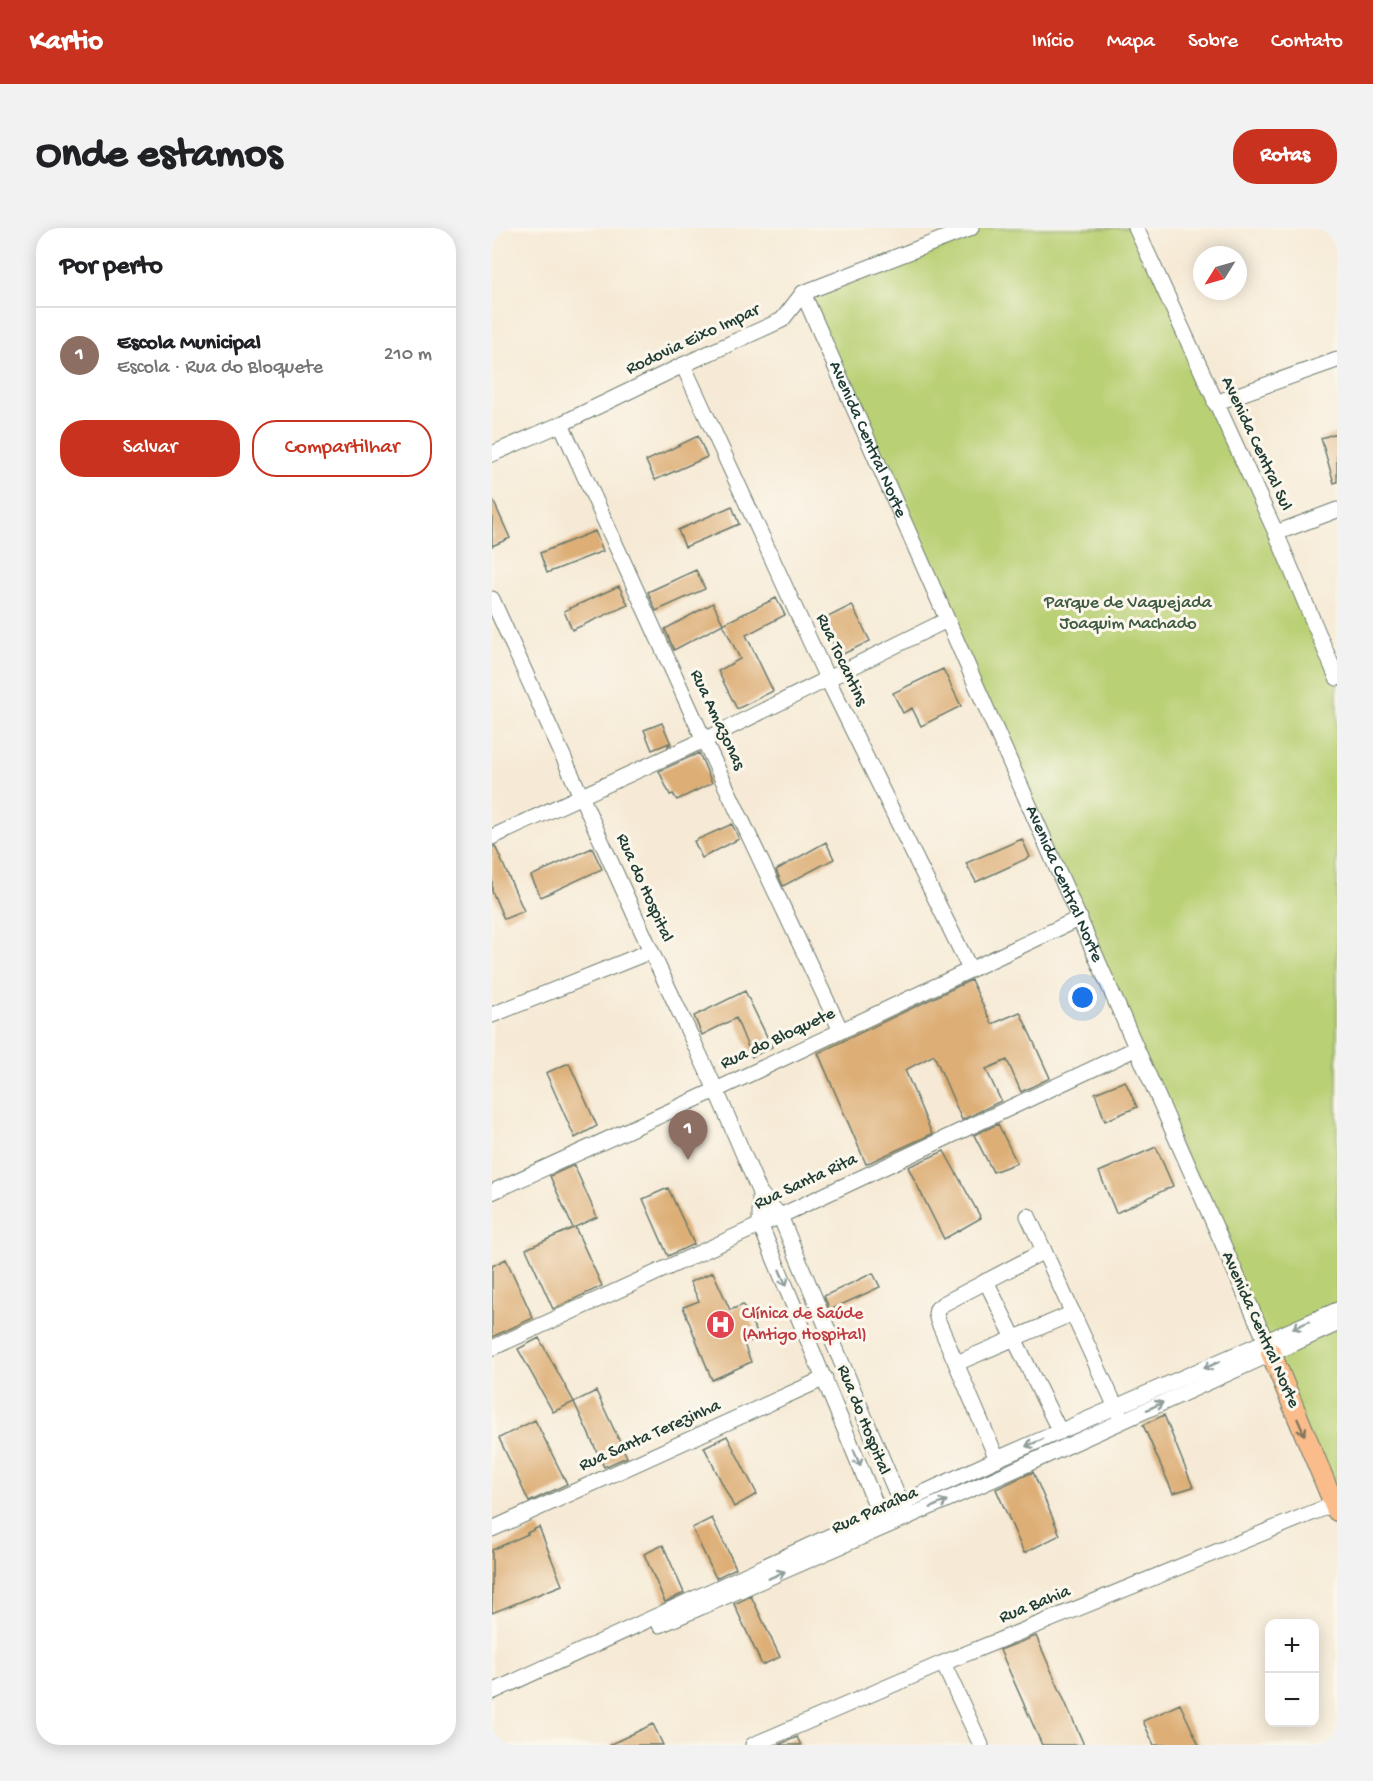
<!DOCTYPE html>
<html lang="pt">
<head>
<meta charset="utf-8">
<style>
	:root { --surface:#fff; --page:#f2f2f2; --text:#202124; --muted:#757577; --line:#e0e0e0; --accent:#c8321e }
	body { margin:0; font-family:"Gochi Hand",sans-serif; background:var(--page); color:var(--text) }
	.controls { position:absolute; right:18px; bottom:18px; display:grid; overflow:hidden; border-radius:12px; box-shadow:0 3px 15px #0003 }
	.controls button { width:54px; height:54px; display:grid; place-items:center; padding:0; border:0; border-bottom:2px solid var(--line); background:var(--surface); color:var(--text); font:30px sans-serif }
	.compass { position:absolute; left:701px; top:18px; width:54px; height:54px; border-radius:50%; background:var(--surface); box-shadow:0 3px 15px #0003; rotate:233deg }
	.you { position:absolute; left:591px; top:770px; width:21px; height:21px; margin:-15px; border:4px solid #fff; border-radius:50%; background:#1a73e8; box-shadow:0 0 0 9px #1a73e833 }
	.badge { display:grid; place-items:center; width:39px; height:39px; border-radius:50%; background:var(--accent); color:#fff; font-size:20px; font-weight:700 }
	.pin { position:absolute; translate:-50% -50px; filter:drop-shadow(0 2px 3px #0008) }
	.pin::after { content:''; position:absolute; top:32px; width:21px; height:18px; background:inherit; clip-path:polygon(0 0,100% 0,50% 100%) }
	.list { margin:0; padding:0; list-style:none }
	h2 { display:flex; justify-content:space-between; align-items:center; height:78px; margin:0; padding:0 24px; font-size:26px }
	h2 small { font-size:20px; font-weight:400; color:var(--muted) }
	.list li { display:grid; grid-template-columns:39px 1fr auto; gap:18px; align-items:center; box-sizing:border-box; height:96px; padding:0 24px; border-top:2px solid var(--line) }
	.list b { display:block; font-size:22px; white-space:nowrap }
	.list p { margin:0; font-size:20px; white-space:nowrap; color:var(--muted) }
	.list em { font-size:20px; font-style:normal; color:var(--muted) }
	.actions { display:flex; gap:12px; padding:18px 24px }
	.actions a { flex:1; padding:14px 0; border:2px solid var(--accent); border-radius:24px; text-align:center; font-size:21px; color:var(--accent) }
	.actions .main { background:var(--accent); color:#fff }
	.map { position:relative; flex:none; width:845px; height:1517px; overflow:hidden; border-radius:24px }
	header { display:flex; align-items:center; gap:36px; box-sizing:border-box; height:84px; padding:0 30px; background:var(--accent); color:#fff }
	header strong { font-size:28px }
	nav { display:flex; gap:33px; margin-inline-start:auto; font-size:21px }
	.intro { display:flex; align-items:center; justify-content:space-between; box-sizing:border-box; height:144px; padding:0 36px }
	h1 { margin:0; font-size:42px }
	.button { padding:15px 27px; border-radius:24px; background:var(--accent); color:#fff; font-size:21px; font-weight:700 }
	main { display:flex; gap:36px; padding:0 36px }
	aside { flex:1; background:var(--surface); border-radius:24px; box-shadow:0 3px 15px #0003 }
	.map>svg:first-child { display:block }
	.green { fill:#b9d075; stroke:#6c8654; stroke-width:1.5 }
	.building { fill:#ddae76 }
	.lines { fill:none; stroke-linecap:round; stroke-linejoin:round }
	.minor-casing { stroke:#6a7a6d; stroke-width:17 }
	.major-casing { stroke:#6a7a6d; stroke-width:22 }
	.minor { stroke:#fff; stroke-width:15 }
	.major { stroke:#fabc8b; stroke-width:20 }
	.oneway { stroke:#8f9e9a }
	.oneway2 { stroke:#82765b }
	.labels { text-anchor:middle; dominant-baseline:central; stroke-width:6; stroke-linejoin:round; paint-order:stroke }
	.street-label { font-size:18px; fill:#1f3d34; stroke:#fbf7ec }
	.park-label { font-size:18px; fill:#3e5a41; stroke:#fbf7ec }
	.health-label { font-size:18px; fill:#be3a42; stroke:#fbf7ec; text-anchor:start }
</style>
</head>
<body>
<header>
<strong>Kartio</strong>
<nav><a>Início</a><a>Mapa</a><a>Sobre</a><a>Contato</a></nav>
</header>
<div class="intro"><h1>Onde estamos</h1><a class="button">Rotas</a></div>
<main>
<aside>
<h2>Por perto<small></small></h2>
<ul class="list">
<li><span class="badge" style="background:#8d6e63">1</span><div><b>Escola Municipal</b><p>Escola · Rua do Bloquete</p></div><em>210 m</em></li>
</ul>
<div class="actions"><a class="main">Salvar</a><a>Compartilhar</a></div>
</aside>
<div class="map">
<svg width="845" height="1517" viewBox="0 0 845 1517">
	<rect width="100%" height="100%" fill="#fbf7ec"/>
	<filter id="ink" filterUnits="userSpaceOnUse"><feTurbulence type="fractalNoise" baseFrequency=".0167" numOctaves="2"/><feDisplacementMap in="SourceGraphic" scale="12" xChannelSelector="R" yChannelSelector="G"/><feConvolveMatrix kernelMatrix="1 2 1 2 8 2 1 2 1" color-interpolation-filters="sRGB"/></filter>
	<filter id="wash" filterUnits="userSpaceOnUse"><feTurbulence type="fractalNoise" baseFrequency=".008" numOctaves="4" result="noise"/><feDisplacementMap in="SourceGraphic" scale="24" xChannelSelector="R" yChannelSelector="G"/><feGaussianBlur stdDeviation="1.35" result="paint"/><feColorMatrix in="noise" values="0 0 0 0 0 0 0 0 0 0 0 0 0 0 0 0 0 1.4 0 .05"/><feComposite in="paint" operator="in"/></filter>
	<g filter="url(#wash)">
		<rect width="100%" height="100%" fill="#f6ead6"/>
		<!-- green -->
		<path class="green" d="M479 0H644L845 443V1274L311 65Z"/>
		<g id="blocks">
			<!-- building -->
			<path class="building" d="M845 205V254L842 255 829 210Z
				M206 208 215 229 163 252 154 233Z
				M0 270 18 310 0 318Z
				M240 278 247 296 193 319 186 302Z
				M103 303 111 323 55 345 48 325Z
				M204 342 213 361 164 383 156 364Z
				M127 358 136 377 80 402 72 383Z
				M284 370 293 387 254 407 281 463 245 481 226 443 248 431 231 396Z
				M221 375 231 396 182 422 173 401Z
				M360 377 378 413 347 428 330 392Z
				M451 441 469 478 429 498 420 480 411 485 401 465Z
				M170 495 179 516 176 518 177 515 160 522 152 502Z
				M207 525 220 555 185 572 181 566 178 567 167 543Z
				M240 596 247 611 210 630 202 613Z
				M530 611 538 629 484 654 474 635Z
				M334 614 342 631 291 658 284 642Z
				M3 618 32 683 12 691 0 663V619Z
				M100 620 110 641 49 669 39 648Z
				M479 752 500 796 528 784 558 850 529 864 515 832 494 841 509 873 470 892 442 827 413 842 440 906 374 936 326 825Z
				M253 763 280 819 260 829 244 790 210 807 202 788Z
				M77 835 105 898 83 910 54 845Z
				M633 853 645 879 613 893 603 865Z
				M506 896 525 935 501 944 482 907Z
				M664 919 681 958 624 985 607 944Z
				M452 923 489 990 452 1011 416 939Z
				M82 937 105 989 83 999 110 1058 61 1081 34 1021 81 1000 58 948Z
				M176 960 202 1016 176 1028 151 971Z
				M14 1031 41 1090 0 1109V1038Z
				M221 1044 238 1082 251 1077 267 1109 252 1116 259 1134 220 1152 191 1079 207 1073 198 1054Z
				M381 1045 388 1059 338 1082 332 1068Z
				M47 1110 82 1174 61 1184 26 1121Z
				M104 1163 135 1229 112 1239 82 1174Z
				M672 1187 701 1259 681 1265 651 1197Z
				M43 1192 75 1256 37 1274 7 1210Z
				M235 1208 265 1266 242 1279 212 1219Z
				M541 1244 568 1307 532 1325 504 1261Z
				M220 1290 244 1340 224 1350 200 1300Z
				M47 1299 70 1357 0 1385V1322L36 1306 35 1305Z
				M171 1317 192 1365 173 1374 152 1326Z
				M259 1368 288 1429 270 1437 242 1376Z
				M544 1408 592 1517H550L508 1422Z
				M688 1476 707 1517H662L651 1493Z
				M161 1496 171 1517H117Z
				M305 1509 309 1517H286Z"/>
		</g>
	</g>
	<g filter="url(#ink)">
		<use href="#blocks" fill-opacity="0" stroke="#6a7a6d" stroke-width="1.5"/>
		<g class="lines">
			<defs>
				<g id="minor">
					<path d="M644 0 784 305 845 450"/>
					<path id="s1" d="M311 65 779 1125"/>
					<path d="M191 137 335 450 478 741"/>
					<path d="M723 175 845 132"/>
					<path d="M69 196 212 512 349 803"/>
					<path d="M0 226 69 196 191 137 290 92 311 65 479 0"/>
					<path d="M784 305 845 282"/>
					<path d="M0 371 159 723 224 862 268 965 288 988 415 1290"/>
					<path d="M0 609 212 512 455 392"/>
					<path d="M0 787 159 723"/>
					<path d="M0 964 224 862 588 690"/>
					<path d="M268 965V996L391 1294"/>
					<path d="M536 988 628 1188"/>
					<path d="M494 1053 568 1204"/>
					<path d="M0 1120 288 988 643 821"/>
					<path d="M465 1135 581 1085"/>
					<path d="M505 1231 446 1093 444 1086 445 1081 451 1076 552 1023"/>
					<path d="M0 1301 333 1150"/>
					<path d="M168 1397 500 1252 845 1096"/>
					<path d="M451 1435 489 1517"/>
					<path d="M0 1464 505 1231 845 1082"/>
					<path d="M261 1517 444 1438 842 1276"/>
				</g>
				<path id="major" d="M779 1125 845 1283"/>
			</defs>
			<!-- minor casing -->
			<use href="#minor" class="minor-casing"/>
			<!-- major casing -->
			<use href="#major" class="major-casing"/>
			<!-- minor -->
			<use href="#minor" class="minor"/>
			<!-- major -->
			<use href="#major" class="major"/>
		</g>
		<!-- one-way arrows -->
		<defs><path id="oneway-shaft" d="M-6 0H5M1.5-3L5.5 0L1.5 3" fill="none" stroke-width="1.6" stroke-linecap="round" stroke-linejoin="round" transform="scale(1.5)"/></defs>
		<g class="oneway">
			<use href="#oneway-shaft" transform="translate(291 1050) rotate(67)"/>
			<use href="#oneway-shaft" transform="translate(809 1097) rotate(157)"/>
			<use href="#oneway-shaft" transform="translate(720 1137) rotate(156)"/>
			<use href="#oneway-shaft" transform="translate(663 1178) rotate(-25)"/>
			<use href="#oneway-shaft" transform="translate(542 1215) rotate(157)"/>
			<use href="#oneway-shaft" transform="translate(365 1230) rotate(68)"/>
			<use href="#oneway-shaft" transform="translate(447 1276) rotate(-24)"/>
			<use href="#oneway-shaft" transform="translate(285 1347) rotate(-24)"/>
		</g>
		<use class="oneway2" href="#oneway-shaft" transform="translate(809 1199) rotate(67)"/>
	</g>
	<!-- icons -->
	<defs>
		<symbol id="hospital-disc" viewBox="-11 -11 22 22"><circle r="9.5" fill="#e0444e" stroke="#fbf7ec"/><path d="M-5-5h3v3.5h4V-5h3V5h-3V1.5h-4V5h-3Z" fill="#fff"/></symbol>
	</defs>
	<g fill-rule="evenodd">
		<use href="#hospital-disc" x="212" y="1080" width="33" height="33"/>
	</g>
	<g class="labels">
		<!-- street labels -->
		<g class="street-label">
			<text transform="translate(201 112) rotate(-25)">Rodovia Eixo Impar</text>
			<text stroke="none"><textPath href="#s1" startOffset="160">Avenida Central Norte</textPath></text>
			<text transform="translate(764 216) rotate(65)">Avenida Central Sul</text>
			<text transform="translate(349 432) rotate(65)">Rua Tocantins</text>
			<text transform="translate(225 492) rotate(65)">Rua Amazonas</text>
			<text stroke="none"><textPath href="#s1" startOffset="646">Avenida Central Norte</textPath></text>
			<text transform="translate(152 660) rotate(66)">Rua do Hospital</text>
			<text transform="translate(286 811) rotate(-25)">Rua do Bloquete</text>
			<text transform="translate(314 954) rotate(-25)">Rua Santa Rita</text>
			<text transform="translate(768 1102) rotate(66)">Avenida Central Norte</text>
			<text transform="translate(371 1192) rotate(68)">Rua do Hospital</text>
			<text transform="translate(158 1208) rotate(-24)">Rua Santa Terezinha</text>
			<text transform="translate(383 1283) rotate(-24)">Rua Paraíba</text>
			<text transform="translate(543 1377) rotate(-22)">Rua Bahia</text>
		</g>
		<!-- park labels -->
		<g class="park-label">
			<text x="636" y="375">Parque de Vaquejada<tspan x="636" dy="21">Joaquim Machado</tspan></text>
		</g>
		<!-- health labels -->
		<g class="health-label">
			<text x="250" y="1086">Clínica de Saúde<tspan x="250" dy="21">(Antigo Hospital)</tspan></text>
		</g>
	</g>
</svg>
<div class="controls">
<button>+</button>
<button>−</button>
</div>
<svg class="compass" viewBox="-18 -18 36 36"><path d="M0-13l5 13h-10z" fill="#e53935"/><path d="M0 13l5-13h-10z" fill="#757577"/></svg>
<div class="you"></div>
<div class="pin badge" style="left:196px;top:932px;background:#8d6e63">1</div>
</div>
</main>
</body>
</html>
